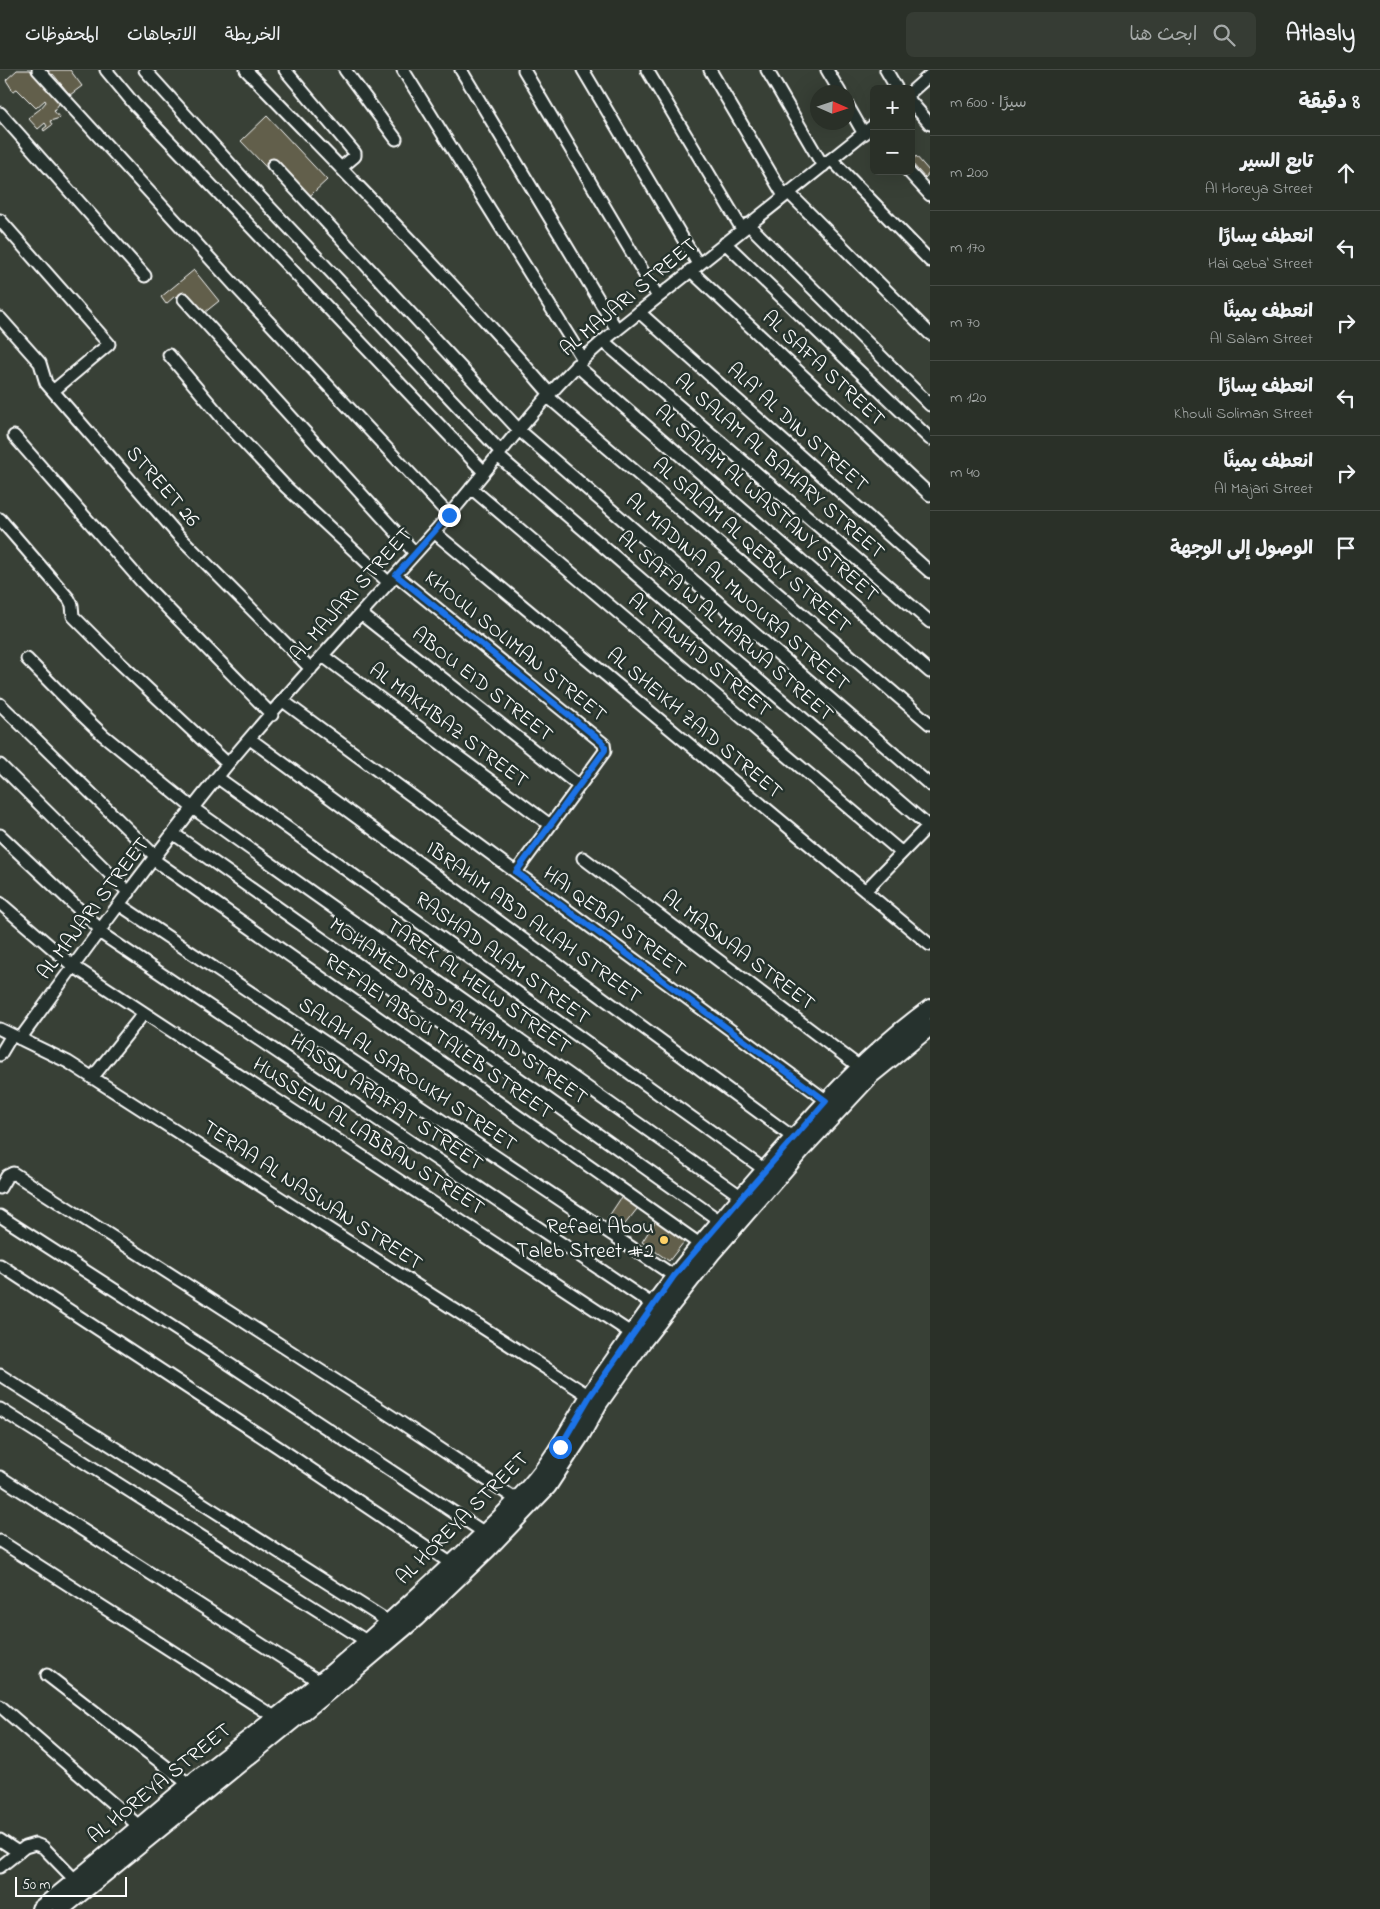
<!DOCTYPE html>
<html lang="ar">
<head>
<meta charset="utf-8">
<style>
	:root { --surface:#2a3028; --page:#363c34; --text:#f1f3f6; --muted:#a5a9a8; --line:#464b45 }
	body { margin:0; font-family:"Indie Flower","Playpen Sans Arabic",sans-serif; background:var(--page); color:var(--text); direction:rtl }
	.controls { position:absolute; right:15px; top:15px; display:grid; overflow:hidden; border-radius:8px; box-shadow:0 5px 20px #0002 }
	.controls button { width:45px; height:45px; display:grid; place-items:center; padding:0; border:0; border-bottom:1px solid var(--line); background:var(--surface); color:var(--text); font:25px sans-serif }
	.compass { position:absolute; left:810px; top:15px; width:45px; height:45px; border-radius:50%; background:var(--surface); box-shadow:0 5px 20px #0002; rotate:93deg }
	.scale { position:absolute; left:15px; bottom:12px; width:112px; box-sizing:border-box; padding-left:5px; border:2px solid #fff; border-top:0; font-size:14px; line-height:18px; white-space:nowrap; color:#fff; -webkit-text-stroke:4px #26332d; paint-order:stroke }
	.stop { position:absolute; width:15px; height:15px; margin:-11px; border:4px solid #1a73e8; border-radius:50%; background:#fff }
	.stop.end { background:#1a73e8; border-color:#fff; box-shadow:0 1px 5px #0008 }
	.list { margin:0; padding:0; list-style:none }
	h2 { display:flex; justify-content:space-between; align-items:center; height:65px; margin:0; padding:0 20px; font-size:21px }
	h2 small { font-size:16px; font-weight:400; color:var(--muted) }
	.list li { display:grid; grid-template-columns:32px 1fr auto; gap:15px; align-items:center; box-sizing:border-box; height:75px; padding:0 20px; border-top:1px solid var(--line) }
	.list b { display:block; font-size:19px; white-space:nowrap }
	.list p { margin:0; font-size:16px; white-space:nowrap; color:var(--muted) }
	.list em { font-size:16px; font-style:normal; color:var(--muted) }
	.icon { flex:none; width:28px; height:28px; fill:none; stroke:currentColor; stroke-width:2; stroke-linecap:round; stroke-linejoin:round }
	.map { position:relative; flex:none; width:930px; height:1839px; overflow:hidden; direction:ltr }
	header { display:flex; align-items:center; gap:30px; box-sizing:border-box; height:70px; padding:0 25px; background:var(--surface); border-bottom:1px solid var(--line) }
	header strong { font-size:24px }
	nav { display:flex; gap:28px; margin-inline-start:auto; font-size:18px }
	.search { width:350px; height:45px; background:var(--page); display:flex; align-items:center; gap:12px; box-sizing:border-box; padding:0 18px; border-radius:8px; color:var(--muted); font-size:19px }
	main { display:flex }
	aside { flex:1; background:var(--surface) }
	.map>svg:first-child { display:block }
	.building { fill:#625f4b; stroke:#fff }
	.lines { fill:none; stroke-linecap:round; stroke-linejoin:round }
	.street-casing { stroke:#fff; stroke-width:15 }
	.secondary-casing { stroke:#fff; stroke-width:20 }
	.street { stroke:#26332d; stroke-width:11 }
	.secondary { stroke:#26332d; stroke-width:16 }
	.route { stroke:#1a73e8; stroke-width:6 }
	.poi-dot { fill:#ffd166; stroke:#26332d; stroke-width:2 }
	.labels { text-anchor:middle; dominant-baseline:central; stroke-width:5; stroke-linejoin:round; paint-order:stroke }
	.street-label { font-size:21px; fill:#fff; stroke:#26332d }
	.poi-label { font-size:21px; fill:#fff; stroke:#26332d; text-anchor:end }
</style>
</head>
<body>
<header>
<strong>Atlasly</strong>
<div class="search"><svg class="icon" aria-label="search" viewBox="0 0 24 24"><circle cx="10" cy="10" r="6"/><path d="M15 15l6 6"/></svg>ابحث هنا</div>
<nav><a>الخريطة</a><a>الاتجاهات</a><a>المحفوظات</a></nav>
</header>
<main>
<aside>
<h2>8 دقيقة<small>سيرًا · 600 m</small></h2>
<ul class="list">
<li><svg class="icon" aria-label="ahead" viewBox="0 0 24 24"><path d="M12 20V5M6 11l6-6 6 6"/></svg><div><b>تابع السير</b><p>Al Horeya Street</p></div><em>200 m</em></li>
<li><svg class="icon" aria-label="left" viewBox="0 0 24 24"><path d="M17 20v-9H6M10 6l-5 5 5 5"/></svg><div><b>انعطف يسارًا</b><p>Hai Qeba' Street</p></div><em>170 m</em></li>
<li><svg class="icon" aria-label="right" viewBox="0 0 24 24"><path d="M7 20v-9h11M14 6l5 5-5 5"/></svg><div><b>انعطف يمينًا</b><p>Al Salam Street</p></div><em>70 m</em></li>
<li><svg class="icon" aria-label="left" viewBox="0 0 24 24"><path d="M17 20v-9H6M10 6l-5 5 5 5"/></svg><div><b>انعطف يسارًا</b><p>Khouli Soliman Street</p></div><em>120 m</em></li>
<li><svg class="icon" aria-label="right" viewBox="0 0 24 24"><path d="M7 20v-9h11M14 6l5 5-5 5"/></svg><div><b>انعطف يمينًا</b><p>Al Majari Street</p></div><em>40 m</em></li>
<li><svg class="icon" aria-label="arrive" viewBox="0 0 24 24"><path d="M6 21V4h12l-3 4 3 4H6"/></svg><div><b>الوصول إلى الوجهة</b></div></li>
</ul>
</aside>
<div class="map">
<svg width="930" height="1839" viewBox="0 0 930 1839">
	<rect width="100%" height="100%" fill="#384036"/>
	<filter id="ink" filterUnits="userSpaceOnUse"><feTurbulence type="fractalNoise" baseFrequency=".02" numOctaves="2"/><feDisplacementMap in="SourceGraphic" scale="10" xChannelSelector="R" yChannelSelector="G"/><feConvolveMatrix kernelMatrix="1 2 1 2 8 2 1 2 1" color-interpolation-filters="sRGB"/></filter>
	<g filter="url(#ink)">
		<!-- building -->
		<path class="building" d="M17 0H30L39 11 42 10 61 31 54 41 60 48 50 51 52 55 44 61 43 59 47 56 45 53 38 59 28 48 40 39 46 32 45 30 36 38 17 19 13 21 6 10Z
			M42 0H70L82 16 70 25 53 4 48 8Z
			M267 46 327 110 301 134 241 71Z
			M916 86 930 102 925 108 911 92Z
			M194 200 219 231 194 251 175 226 166 234 161 227Z
			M625 1122 641 1134 622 1158 607 1149Z
			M658 1147 687 1168 669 1191 642 1172Z"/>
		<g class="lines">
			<defs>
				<path id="street" d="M38 0 238 219 449 445
					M106 0 135 35 484 402
					M145 0 260 127 501 382
					M246 0C348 106 453 211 549 323
					M285 0 355 83V86L341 98
					M345 0 396 69
					M403 0 583 289
					M461 0C513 86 565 173 617 260
					M524 0 658 227
					M583 0 698 194
					M647 0 742 159
					M710 0 784 126
					M767 0 823 96
					M827 0 840 22
					M886 0 897 19
					M911 22 930 5
					M911 32 930 54
					M848 36 864 64
					M0 43 145 206
					M831 89 930 191
					M273 95 519 360 930 715
					M908 101 930 125
					M788 122 930 264
					M0 150 109 274 53 321
					M748 154 930 335
					M725 173 930 369
					M690 200 930 425
					M184 229 415 483
					M639 242 930 502
					M0 248 40 293 46 313 178 465 311 599
					M603 271 930 552
					M169 285 227 354 286 417 389 513
					M576 295 930 602
					M547 326 930 654
					M14 366 142 512 272 645
					M498 386 928 756
					M471 418 902 783
					M0 449 69 529 72 535 73 546 118 591 228 694
					M434 462 930 875
					M396 505 604 674 605 681 516 802
					M361 544 579 716
					M323 586 550 755
					M27 589 81 644 103 665 194 739 742 1127
					M283 631 827 1031
					M0 634 156 787
					M250 669 794 1068
					M0 695 129 823
					M218 708 765 1100
					M174 764 720 1151
					M0 765 101 860
					M583 788 865 1001
					M154 790 701 1175
					M865 821 930 754
					M0 833 73 896 637 1267
					M120 835 674 1206
					M99 862 653 1235
					M0 959 68 992 594 1329
					M20 969C87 877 155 784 227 695 294 614 367 538 437 459 492 396 540 326 603 271L874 55
					M0 985 12 965
					M92 1008 144 943
					M0 1118 7 1106 13 1103 394 1348 517 1430
					M0 1146 208 1280 485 1463
					M0 1195 278 1377 452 1494
					M0 1305 389 1552
					M0 1339 368 1572
					M0 1407 320 1612
					M0 1471 276 1648
					M47 1605 190 1715
					M0 1636 140 1757
					M0 1770 18 1782
					M0 1797 25 1777 35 1774 43 1777 76 1811"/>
				<path id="secondary" d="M40 1839C91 1800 138 1757 188 1716 231 1682 276 1649 319 1613 360 1580 399 1543 438 1507 469 1478 501 1449 529 1417 554 1389 570 1358 589 1326 603 1305 618 1284 633 1263 674 1203 722 1149 770 1094 820 1038 869 982 930 938
					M61 1839 351 1603 416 1548 487 1480 548 1416 580 1367 599 1333 643 1271 711 1184 804 1077 871 1005 930 957"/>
			</defs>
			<!-- street casing -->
			<use href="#street" class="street-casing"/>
			<!-- secondary casing -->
			<use href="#secondary" class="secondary-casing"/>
			<!-- street -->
			<use href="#street" class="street"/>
			<!-- secondary -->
			<use href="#secondary" class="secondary"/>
		</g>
	</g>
	<g class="lines" filter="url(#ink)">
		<!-- route -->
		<path class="route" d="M449 445 396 505 602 672 605 677V680L516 802 826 1031 742 1127 674 1206 590 1326 560 1377"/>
	</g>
	<!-- markers -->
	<circle class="poi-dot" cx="664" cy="1170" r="5"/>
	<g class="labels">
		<!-- street labels -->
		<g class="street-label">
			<text transform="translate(629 228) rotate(-40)">AL MAJARI STREET</text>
			<text transform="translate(823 299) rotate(43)">AL SAFA STREET</text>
			<text transform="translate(797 358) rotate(42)">ALA' AL DIN STREET</text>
			<text transform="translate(779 397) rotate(41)">AL SALAM AL BAHARY STREET</text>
			<text transform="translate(162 417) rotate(49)">STREET 26</text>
			<text transform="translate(766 434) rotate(41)">AL SALAM AL WASTANY STREET</text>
			<text transform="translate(751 476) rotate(41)">AL SALAM AL QEBLY STREET</text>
			<text transform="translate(737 523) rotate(41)">AL MADINA AL MNOURA STREET</text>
			<text transform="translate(352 525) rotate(-48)">AL MAJARI STREET</text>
			<text transform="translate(725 557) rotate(41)">AL SAFA W AL MARWA STREET</text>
			<text transform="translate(515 577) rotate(39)">KHOULI SOLIMAN STREET</text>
			<text transform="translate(699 586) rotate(40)">AL TAWHID STREET</text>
			<text transform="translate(482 615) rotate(38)">ABOU EID STREET</text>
			<text transform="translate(694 654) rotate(40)">AL SHEIKH ZAID STREET</text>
			<text transform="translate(448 656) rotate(37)">AL MAKHBAZ STREET</text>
			<text transform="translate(94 839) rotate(-53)">AL MAJARI STREET</text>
			<text transform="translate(614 852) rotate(36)">HAI QEBA' STREET</text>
			<text transform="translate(533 853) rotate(36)">IBRAHIM ABD ALLAH STREET</text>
			<text transform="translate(738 881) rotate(37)">AL MASNAA STREET</text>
			<text transform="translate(502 889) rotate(36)">RASHAD ALAM STREET</text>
			<text transform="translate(478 917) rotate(35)">TAREK AL HELW STREET</text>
			<text transform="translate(458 942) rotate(35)">MOHAMED ABD AL HAMID STREET</text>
			<text transform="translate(438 967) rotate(35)">REFAEI ABOU TALEB STREET</text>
			<text transform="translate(407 1005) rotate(34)">SALAH AL SAROUKH STREET</text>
			<text transform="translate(386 1033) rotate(34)">HASSN ARAFAT STREET</text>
			<text transform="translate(368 1067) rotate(33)">HUSSEIN AL LABBAN STREET</text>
			<text transform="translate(312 1126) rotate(33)">TERAA AL NASWAN STREET</text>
			<text transform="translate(463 1449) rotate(-45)">AL HOREYA STREET</text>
			<text transform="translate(160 1714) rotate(-39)">AL HOREYA STREET</text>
		</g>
		<!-- poi labels -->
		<g class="poi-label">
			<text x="654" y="1158">Refaei Abou<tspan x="654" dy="24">Taleb Street #2</tspan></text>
		</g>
	</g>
</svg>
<div class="controls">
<button>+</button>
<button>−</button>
</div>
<svg class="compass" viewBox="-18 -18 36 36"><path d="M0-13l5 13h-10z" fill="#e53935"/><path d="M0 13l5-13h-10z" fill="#a5a9a8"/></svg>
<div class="scale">50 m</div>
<div class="stop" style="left:560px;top:1377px"></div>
<div class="stop end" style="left:449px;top:445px"></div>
</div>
</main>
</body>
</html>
